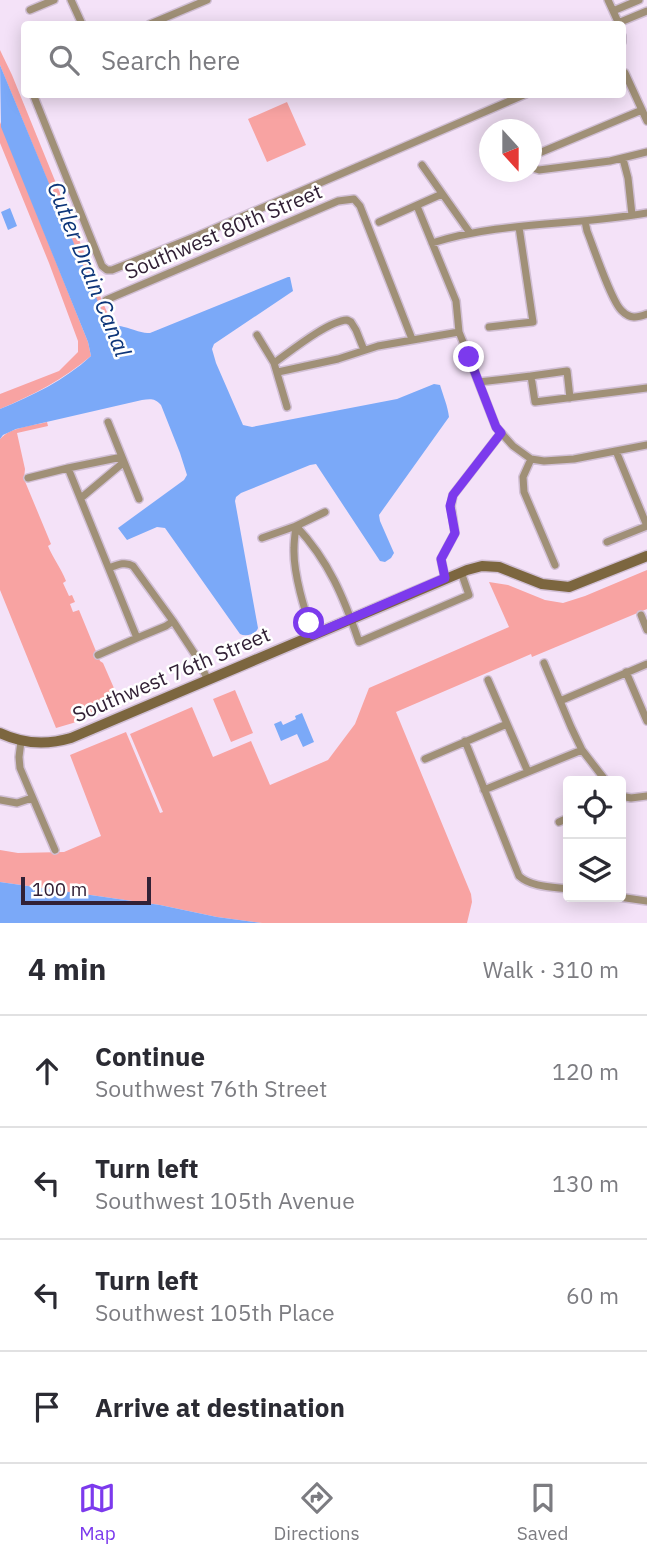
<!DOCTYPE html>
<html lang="en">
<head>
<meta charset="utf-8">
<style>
	:root { --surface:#fff; --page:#f2f2f3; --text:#2b2b33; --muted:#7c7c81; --line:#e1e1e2; --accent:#7c3aed }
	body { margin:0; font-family:"IBM Plex Sans",sans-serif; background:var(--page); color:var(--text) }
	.controls { position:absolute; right:21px; bottom:21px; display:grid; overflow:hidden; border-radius:7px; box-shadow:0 4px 18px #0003 }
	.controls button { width:63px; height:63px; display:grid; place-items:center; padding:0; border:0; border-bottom:2px solid var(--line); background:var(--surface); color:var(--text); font:35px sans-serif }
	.compass { position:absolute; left:479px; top:119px; width:63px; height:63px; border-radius:50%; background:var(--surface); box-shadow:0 4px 18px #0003; rotate:159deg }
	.scale { position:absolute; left:21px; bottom:18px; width:130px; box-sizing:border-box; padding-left:7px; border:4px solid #322136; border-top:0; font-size:19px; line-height:24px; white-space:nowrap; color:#322136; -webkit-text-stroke:5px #fff; paint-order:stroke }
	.stop { position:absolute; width:21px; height:21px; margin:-16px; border:5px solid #7c3aed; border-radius:50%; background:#fff }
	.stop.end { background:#7c3aed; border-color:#fff; box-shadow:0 2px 7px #0008 }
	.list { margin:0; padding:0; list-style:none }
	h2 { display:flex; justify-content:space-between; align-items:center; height:91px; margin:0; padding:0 28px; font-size:30px }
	h2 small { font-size:23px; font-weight:400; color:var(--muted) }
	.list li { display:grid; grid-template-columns:46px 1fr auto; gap:21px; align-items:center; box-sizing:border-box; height:112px; padding:0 28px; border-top:2px solid var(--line) }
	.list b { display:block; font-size:26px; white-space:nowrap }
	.list p { margin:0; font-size:23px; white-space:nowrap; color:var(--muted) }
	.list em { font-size:23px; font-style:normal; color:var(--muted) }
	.icon { flex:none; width:38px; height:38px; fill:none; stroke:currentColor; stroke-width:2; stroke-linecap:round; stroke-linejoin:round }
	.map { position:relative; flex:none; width:647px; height:923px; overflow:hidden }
	.search { position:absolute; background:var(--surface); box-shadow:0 4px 18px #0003; left:21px; right:21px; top:21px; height:77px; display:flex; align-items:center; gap:18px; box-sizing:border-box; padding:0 24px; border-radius:7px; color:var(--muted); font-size:26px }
	.sheet { height:539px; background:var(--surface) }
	nav { display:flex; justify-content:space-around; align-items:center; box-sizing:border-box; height:98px; border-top:2px solid var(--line); background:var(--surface); font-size:19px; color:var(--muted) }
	nav a { display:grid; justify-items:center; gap:4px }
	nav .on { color:var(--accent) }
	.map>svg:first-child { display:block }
	.green { fill:#f8a3a2 }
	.water { fill:#7ba9f8 }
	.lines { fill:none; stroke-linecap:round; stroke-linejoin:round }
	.street-casing { stroke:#d1bfd5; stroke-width:10 }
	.secondary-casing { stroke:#d1bfd5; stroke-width:13 }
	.street { stroke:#a09077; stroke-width:7 }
	.secondary { stroke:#7c663f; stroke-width:10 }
	.route { stroke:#7c3aed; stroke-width:9 }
	.labels { text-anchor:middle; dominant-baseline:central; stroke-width:5; stroke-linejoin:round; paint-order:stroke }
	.street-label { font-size:21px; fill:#322136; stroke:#fff }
	.water-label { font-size:23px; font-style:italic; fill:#0d3579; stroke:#fff }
</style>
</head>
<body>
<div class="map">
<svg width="647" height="923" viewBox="0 0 647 923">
	<rect width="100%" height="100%" fill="#f4e2f8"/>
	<!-- green -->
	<path class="green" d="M0 50 12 75 97 284C98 297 108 309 110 323L106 321 102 313 4 75 0 65Z
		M287 102 306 145 267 162 248 119Z
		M0 122 88 342 91 356C64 379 33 395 0 409V394L59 371 78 352V341L49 263 0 143Z
		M47 422 48 426 17 433 25 469 24 479 51 544 48 546C53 558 61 568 66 581L63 583 69 596 72 595 75 602 70 604 73 612 79 610 100 661 103 663 117 695 119 703 73 723 56 728 0 590V439C11 427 31 426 47 422Z
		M647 570V609L532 657 531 654 396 712 471 894 472 902 467 923H262L217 917 160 905 0 882V850L18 853 64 852 101 836 70 755 126 732 160 813 163 812 130 734 192 707 213 757 251 741 270 785 328 760 355 724 369 688 509 627 489 582 508 585 545 600 563 603 585 596Z
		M235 690 253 733 231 742 213 699Z"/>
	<!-- water -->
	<path class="water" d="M0 65 106 321C117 327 120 325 131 329 138 331 142 333 150 333L288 277H290L293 291 214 344 212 349 216 363 243 425 252 427 397 399 434 384 440 385C443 395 448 407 449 417L379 515 380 521 394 553 391 558 385 562 380 561 316 464 310 465 241 493 236 497 235 501 258 628C256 634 246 637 240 634L165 528 157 527 127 540 118 528 184 480 187 475 180 453 161 405C155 398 150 399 142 400L16 429 3 435 0 439V409C32 396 65 380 91 356L88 342 1 127Z
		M10 208 17 226 8 230 1 212Z
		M302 713 314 742 303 747 297 734 281 741 274 724 281 721 283 725 296 719 295 716Z
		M0 882 160 905 217 917 261 923H0Z"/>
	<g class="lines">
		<defs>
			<path id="street" d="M71 0 82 24
				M608 0 619 24
				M30 10 54 0
				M613 11 639 0
				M618 23 647 11
				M150 24 207 0
				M622 36V42
				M625 73 647 121
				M33 94 102 266 107 270H112L197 236 526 94
				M532 156 642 110
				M623 159 628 178 632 215
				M422 165 470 233
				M532 168 539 170 610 161 647 152
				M417 206 456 301 459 332 463 342 496 427 513 446 531 459 544 461 574 459 647 445
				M585 221 587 231C593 246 612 303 622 311 630 319 637 318 647 314
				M379 222 442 194
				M432 243C501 221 576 226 647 213
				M106 300 338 201 354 199 360 206 412 339
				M489 327 533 322 519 227
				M257 335 274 363 287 407
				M274 363C291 351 328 321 347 320L351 322 356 330 364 350
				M278 372 338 359 378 346 459 332
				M531 376 567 371 570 398
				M479 382 531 376 535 402 647 388
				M108 422 139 499
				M531 459 523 477 524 492 555 565
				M68 468 137 638 166 626 173 621 196 656 208 680
				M28 478 68 468 122 457
				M81 498 124 462
				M296 526C329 561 344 598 359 642L469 595 461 572
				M296 526C295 534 294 541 294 548 293 574 305 611 313 635
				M262 538 296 526 325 512
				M607 542 647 526 616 451
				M109 568C117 565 125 561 133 566L173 621
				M445 578 441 559 455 533 451 506 453 495 501 433
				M641 615 647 630
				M98 655 137 638
				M544 663 571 727 582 750 606 781
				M626 672 647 721
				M488 680 528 772
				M560 701 647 664
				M21 741 19 757 20 768 55 850
				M465 741 519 876C531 887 552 887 568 889
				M425 759 507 724
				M484 790 582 750
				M621 796 631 798 647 796
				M0 800 17 803 32 798
				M559 822 568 818
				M619 897 647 901"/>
			<path id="secondary" d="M0 733C23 744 47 745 71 738L467 570 482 566 499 567 542 584 569 587 647 556"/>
		</defs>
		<!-- street casing -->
		<use href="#street" class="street-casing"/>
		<!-- secondary casing -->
		<use href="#secondary" class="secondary-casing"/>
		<!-- street -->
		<use href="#street" class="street"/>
		<!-- secondary -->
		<use href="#secondary" class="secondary"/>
	</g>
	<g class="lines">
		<!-- route -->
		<path class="route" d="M309 623 313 635 445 578 441 559 455 533 450 506 453 495 501 433 496 427 469 357"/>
	</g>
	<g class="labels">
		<!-- street labels -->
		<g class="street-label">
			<text transform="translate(223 231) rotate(-23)">Southwest 80th Street</text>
			<text transform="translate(171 674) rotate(-23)">Southwest 76th Street</text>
		</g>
		<!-- water labels -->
		<g class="water-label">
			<text transform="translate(90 269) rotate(68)">Cutler Drain Canal</text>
		</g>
	</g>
</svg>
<div class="controls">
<button><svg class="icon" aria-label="locate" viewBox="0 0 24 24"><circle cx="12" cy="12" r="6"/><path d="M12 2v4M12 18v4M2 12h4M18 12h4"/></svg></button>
<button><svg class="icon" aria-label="layers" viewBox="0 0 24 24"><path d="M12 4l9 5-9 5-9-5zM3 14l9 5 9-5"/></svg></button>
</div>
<svg class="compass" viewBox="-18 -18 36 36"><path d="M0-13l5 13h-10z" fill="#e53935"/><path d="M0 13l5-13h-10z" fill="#7c7c81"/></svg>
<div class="scale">100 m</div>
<div class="stop" style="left:309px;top:623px"></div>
<div class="stop end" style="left:469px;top:357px"></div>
<div class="search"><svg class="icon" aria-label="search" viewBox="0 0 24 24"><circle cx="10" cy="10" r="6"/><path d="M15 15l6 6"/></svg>Search here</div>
</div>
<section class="sheet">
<h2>4 min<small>Walk · 310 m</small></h2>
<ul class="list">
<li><svg class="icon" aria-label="ahead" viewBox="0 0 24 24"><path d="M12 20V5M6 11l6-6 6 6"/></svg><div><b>Continue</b><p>Southwest 76th Street</p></div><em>120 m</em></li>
<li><svg class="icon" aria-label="left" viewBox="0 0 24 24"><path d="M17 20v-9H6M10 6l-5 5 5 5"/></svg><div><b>Turn left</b><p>Southwest 105th Avenue</p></div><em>130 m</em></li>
<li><svg class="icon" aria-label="left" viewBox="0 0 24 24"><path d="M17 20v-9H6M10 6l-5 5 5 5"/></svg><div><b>Turn left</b><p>Southwest 105th Place</p></div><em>60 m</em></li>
<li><svg class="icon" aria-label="arrive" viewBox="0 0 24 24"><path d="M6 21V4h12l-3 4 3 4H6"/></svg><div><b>Arrive at destination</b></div></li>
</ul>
</section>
<nav>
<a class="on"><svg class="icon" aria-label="map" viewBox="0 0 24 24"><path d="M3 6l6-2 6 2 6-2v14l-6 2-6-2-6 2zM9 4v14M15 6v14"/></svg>Map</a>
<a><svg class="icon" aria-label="directions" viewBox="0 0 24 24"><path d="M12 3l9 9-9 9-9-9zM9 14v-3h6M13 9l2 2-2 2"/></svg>Directions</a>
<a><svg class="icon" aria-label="saved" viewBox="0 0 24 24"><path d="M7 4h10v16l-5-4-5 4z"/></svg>Saved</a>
</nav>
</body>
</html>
